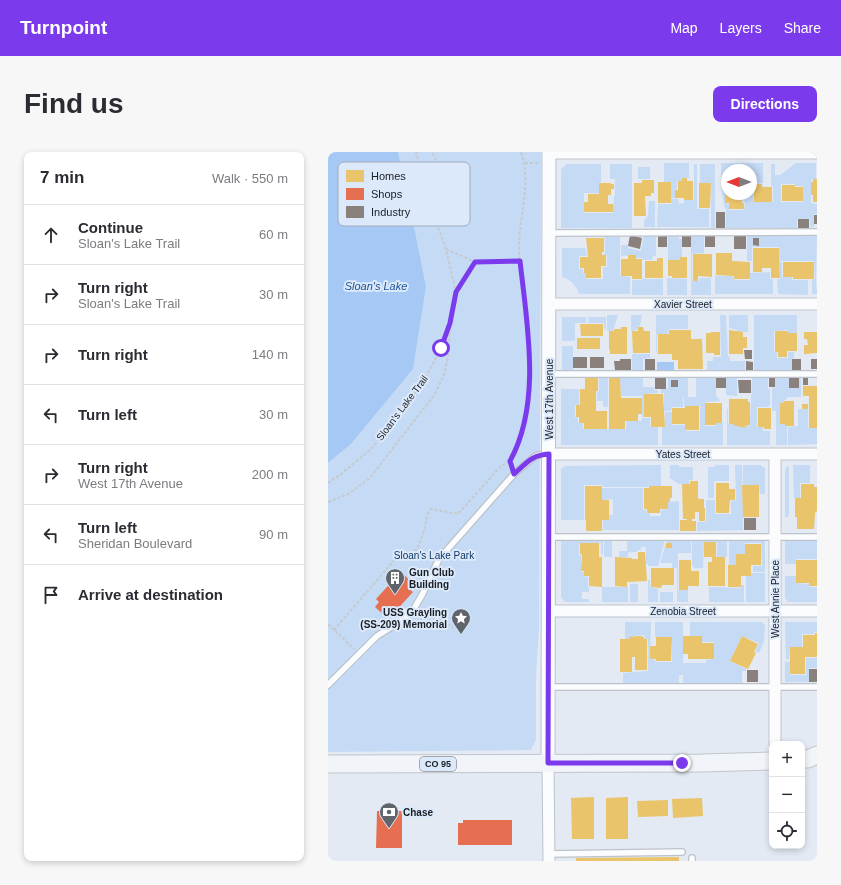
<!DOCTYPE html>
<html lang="en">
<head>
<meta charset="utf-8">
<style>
	:root { --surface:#fff; --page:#f7f7f7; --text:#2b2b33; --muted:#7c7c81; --line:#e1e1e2; --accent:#7c3aed }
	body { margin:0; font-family:Helvetica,sans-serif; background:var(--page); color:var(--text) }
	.controls { position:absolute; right:12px; bottom:12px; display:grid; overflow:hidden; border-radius:8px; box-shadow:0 2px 6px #0003 }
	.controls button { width:36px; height:36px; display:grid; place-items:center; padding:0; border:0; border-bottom:1px solid var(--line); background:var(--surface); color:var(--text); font:20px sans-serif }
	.compass { position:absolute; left:393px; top:12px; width:36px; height:36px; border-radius:50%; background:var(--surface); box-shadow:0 2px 6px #0003; rotate:270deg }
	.stop { position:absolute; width:12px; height:12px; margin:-9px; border:3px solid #7c3aed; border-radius:50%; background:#fff }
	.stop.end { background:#7c3aed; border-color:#fff; box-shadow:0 1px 4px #0008 }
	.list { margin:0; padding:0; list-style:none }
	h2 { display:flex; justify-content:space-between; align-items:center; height:52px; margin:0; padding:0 16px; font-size:17px }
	h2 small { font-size:13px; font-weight:400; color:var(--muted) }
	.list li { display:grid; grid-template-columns:26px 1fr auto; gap:12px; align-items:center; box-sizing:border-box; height:60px; padding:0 16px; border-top:1px solid var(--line) }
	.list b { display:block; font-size:15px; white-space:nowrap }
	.list p { margin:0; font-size:13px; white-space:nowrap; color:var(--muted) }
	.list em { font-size:13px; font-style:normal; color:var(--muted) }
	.icon { flex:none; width:22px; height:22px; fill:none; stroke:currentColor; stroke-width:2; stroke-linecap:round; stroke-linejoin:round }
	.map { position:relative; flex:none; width:489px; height:709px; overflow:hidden; border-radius:8px }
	header { display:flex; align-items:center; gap:24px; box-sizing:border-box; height:56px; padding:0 20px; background:var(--accent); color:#fff }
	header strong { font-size:19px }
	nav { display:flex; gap:22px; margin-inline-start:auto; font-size:14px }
	.intro { display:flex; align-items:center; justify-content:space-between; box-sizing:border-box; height:96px; padding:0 24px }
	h1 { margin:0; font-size:28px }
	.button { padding:10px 18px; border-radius:8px; background:var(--accent); color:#fff; font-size:14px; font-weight:700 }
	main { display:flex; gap:24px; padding:0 24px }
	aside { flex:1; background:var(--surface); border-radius:8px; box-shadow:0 2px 6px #0003 }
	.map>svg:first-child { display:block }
	.green { fill:#c4daf5 }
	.water { fill:#a5c8f4 }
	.homes { fill:#e9c46a }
	.shops { fill:#e76f51 }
	.industry { fill:#8a817c }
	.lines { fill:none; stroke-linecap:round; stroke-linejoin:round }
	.service-casing { stroke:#bdc3ca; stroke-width:8 }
	.minor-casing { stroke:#bdc3ca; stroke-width:13 }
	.tertiary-casing { stroke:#bdc3ca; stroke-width:15 }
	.primary-casing { stroke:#c2c6cb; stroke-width:19 }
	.path { stroke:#c7c9cc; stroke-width:2; stroke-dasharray:3 2; stroke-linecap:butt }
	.service { stroke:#fbfcfd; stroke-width:5.5 }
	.minor { stroke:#fbfcfd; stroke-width:11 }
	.tertiary { stroke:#fbfcfd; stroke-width:13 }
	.primary { stroke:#f1f4f8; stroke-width:17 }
	.route { stroke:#7c3aed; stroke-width:5 }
	.labels { text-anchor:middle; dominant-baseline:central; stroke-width:4; stroke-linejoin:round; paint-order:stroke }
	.shield { fill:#dce9fa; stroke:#545b64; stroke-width:1 }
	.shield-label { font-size:9px; font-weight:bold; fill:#191e24 }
	.street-label { font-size:10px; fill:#191e24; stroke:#dce9fa }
	.park-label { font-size:10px; fill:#113866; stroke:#dce9fa }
	.poi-label { font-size:10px; font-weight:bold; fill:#191e24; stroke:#dce9fa; text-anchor:start }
	.water-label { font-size:11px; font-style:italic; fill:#1b5395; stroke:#dce9fa }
	.key { fill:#dce9fa; stroke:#a2acba; stroke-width:1 }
	.key-label { font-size:11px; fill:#191e24 }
</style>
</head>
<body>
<header>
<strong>Turnpoint</strong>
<nav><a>Map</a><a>Layers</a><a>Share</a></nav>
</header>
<div class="intro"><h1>Find us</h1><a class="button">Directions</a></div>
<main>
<aside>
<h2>7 min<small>Walk · 550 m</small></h2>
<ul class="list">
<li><svg class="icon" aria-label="ahead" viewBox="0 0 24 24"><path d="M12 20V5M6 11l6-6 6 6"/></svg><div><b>Continue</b><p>Sloan's Lake Trail</p></div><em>60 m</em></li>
<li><svg class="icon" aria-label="right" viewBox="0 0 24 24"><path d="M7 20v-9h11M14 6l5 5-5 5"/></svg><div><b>Turn right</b><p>Sloan's Lake Trail</p></div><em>30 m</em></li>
<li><svg class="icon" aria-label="right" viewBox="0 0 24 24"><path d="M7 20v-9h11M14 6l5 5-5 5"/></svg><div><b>Turn right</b></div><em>140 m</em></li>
<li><svg class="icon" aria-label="left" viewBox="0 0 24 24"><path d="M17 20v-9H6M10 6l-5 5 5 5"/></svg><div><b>Turn left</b></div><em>30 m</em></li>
<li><svg class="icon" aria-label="right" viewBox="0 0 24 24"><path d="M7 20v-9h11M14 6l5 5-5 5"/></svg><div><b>Turn right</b><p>West 17th Avenue</p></div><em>200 m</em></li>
<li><svg class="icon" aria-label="left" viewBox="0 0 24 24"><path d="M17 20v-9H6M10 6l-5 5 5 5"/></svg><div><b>Turn left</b><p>Sheridan Boulevard</p></div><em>90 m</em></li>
<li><svg class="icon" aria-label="arrive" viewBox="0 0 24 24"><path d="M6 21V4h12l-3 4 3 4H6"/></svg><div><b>Arrive at destination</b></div></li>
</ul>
</aside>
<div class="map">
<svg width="489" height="709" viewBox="0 0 489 709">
	<rect width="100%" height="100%" fill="#e3eaf3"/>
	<!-- green -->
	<path class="green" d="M70 0H213L211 477 208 524V588L203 598 0 600V311L23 292 85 217 98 135 87 79Z
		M336 11H361V26H354V29H349V37H347V46H343V30H336Z
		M393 11H435V31L425 32 426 50H415V42H423V18H399V35H397V51L401 52V58H416L417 50H480H475V34H467V32H453V50H445V34H443V12H447V23H452L468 11H488V27H484L483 30V51L489 52V62H486V75H482V67H469V76H398V57H397L393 35Z
		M239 12H273V30L271 31V41H256V61H285V52L286 51V44H287V27H282V12H304V76H233V17Z
		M366 12H369V57H381V75H329L330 52H343V47H350L351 52 356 51V48H366Z
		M372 12H387V76H383V31H372Z
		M310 15H322V27H310Z
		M321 49H327V75H316V68L320 64Z
		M340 83H351V87H354V105H352V108H340Z
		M363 83H376V101L364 102V129H371V126H383V143H363Z
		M419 83H489L488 127 489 142H485L484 141V128L487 127 486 109H452L451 95H424V109H419Z
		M316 84H328V104H325L324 108H315V106H308V103L293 104V93H300V96L313 99Z
		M277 85H292V124L302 125V142H251C248 133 243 128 234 125V96H257L259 104H251V117H255V121H258V127H275V115H279V103H275L277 101Z
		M452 110H454V125H464V128H480V143L450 142 449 127H452Z
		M442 120V127H445V142H387V124H405L406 128H422V121Z
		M339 126 359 127V143H339Z
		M315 127H335V143H304V128H314Z
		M279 163H290L285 179H279Z
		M303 163H314L312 174 310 175 309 178 303 179Z
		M328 163H360V177H341L340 182H329V201H328Z
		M392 163H398L400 205H402V209H417V218H379V209H385V205H393Z
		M401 163H420V180H409V178L401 176Z
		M426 163H469V181H460V178L446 179V200H449V206H460V200H466V206L464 207V219H426Z
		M234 165H258V171H247V189H234Z
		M260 165H278V177H276V171H260Z
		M234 194H245V218H234Z
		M304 202H322V206L315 207V218H304Z
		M340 224H360V245H355V255H344L343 259H336V241H333V237H340Z
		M315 225V235H326V238H330V241L316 242V265H314V244H293L292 226Z
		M368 225H388V243L392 249 377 250V274H388V271H395V293H334V275H337V260H344V273H357V279H372V254H356V245H368Z
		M398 225H409V244L398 243Z
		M424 225H440V237H442V253H441V255H429V275H435V279H442V293H399V257H400V272H405L417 276V274H422Z
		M447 225H473V245H459L458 248H456V251H452V272H457V274H459V293H448V259H444V236H447Z
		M271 226H280V255H275V249H269V240L271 239Z
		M233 237H251V253H247V265H250V271H255V277H298V269H314V266H322V275H330V293H233Z
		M470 257H480V276H489V292L460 293V275L470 274Z
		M333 313V334H321L320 335H275L274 333H256V368H233V317L237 314Z
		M342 313H351V315H365V328H361V332H351L342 326Z
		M387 313H401V329H386V346H380V315H387Z
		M407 313H414L415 378 369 379V370H378V348H387V362H403V349L408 348Z
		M415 313H432L437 316V342H432L431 333H415Z
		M465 313H482V331H472V346H466Z
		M459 314H461V362L460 365H457V319Z
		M274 336H315V358H318V361H322V364H333V358L340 357V350L351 349V378H275V368H281V363H285V347L274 348Z
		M401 387H437V420H425V414H434L433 391H417V402L408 413H401Z
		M457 387H489V407H468V412H457Z
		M275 388V404L273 401V391H251V403H253V420H256V424L260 425V435H261V440H254V447H261V450H237L233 445V389Z
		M276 388H284V405H276Z
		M299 388H337L330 414H320V412H318V395H313V398H309V400H302L300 401V405H291V399H299Z
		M339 388H363V401H350V438H360V450H349V416H344V411H332Z
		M364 388H399V405H389V390H376L375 416H366L364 413Z
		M423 421H437V450H418V424H423Z
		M457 424H468V431L481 432V435H489V450H460L457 446Z
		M320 428H322V435L330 437V450H320Z
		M302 432H310V450H302Z
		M413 433H416V450H381V435L413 436Z
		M274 435H300V450H274Z
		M332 440H345V450H332Z
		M297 470H323L322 507 327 508 328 510H344V485H327V470H355V511H378V508L386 507V490H374V484H362V470H434L437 473 436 489 431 501 427 500 431 491 414 484 402 509 418 517V519H414V532H355V523H351V531H295V521L320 519V487H317V485L314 483 301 485V487H297Z
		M457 470H489V480H486V482H474V495H462L461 507H458Z
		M478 506H489V516H481V530H457V510H462V523H478Z"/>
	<!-- water -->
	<path class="water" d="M0 0H70L87 79 98 135 85 217 23 292 0 311Z
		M329 210H346V218L329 219Z"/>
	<!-- homes -->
	<path class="homes" d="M354 26H359V29H365V48H356V46H347V38H350V29H354Z
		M485 27H489V50H485V43H483V30H485Z
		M314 28H326V41H323V44H317L318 64H306V31H314Z
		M330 30H343V51H330Z
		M271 31H283V32H286V37H283V43H280V52H285V60H256V50H260V42H271Z
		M371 31H383L382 56H371Z
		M426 32H434V35H444V50H426Z
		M454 33H467V35H475V49H454Z
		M397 37H399V42H414V51H416V57H401V51H397Z
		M258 86H276V100H274V103H278V114H273V126H258V121H256V116H252V105H260Z
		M425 96H451L452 126H443V116H434V120H425Z
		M388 101H404V109L422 110V127H406V124L388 123Z
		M365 102H384V125L370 124V129H365Z
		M300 103H308V107H314V127H304V124H293V107H300Z
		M352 105H359V126H344V124H340V108H352Z
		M329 106H335V126H317V109H329Z
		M455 110H486V127H465V125H455Z
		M252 172H275V184H253Z
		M293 175H299V202H282V198H281V179H286V177H293Z
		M310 175H315L316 179H322V201H305L304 179H310Z
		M341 178H363V187H374L375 217H350V208H344V202H330V182H341Z
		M401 178 415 180V185H419V196H415V202H401Z
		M447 179H460V181H469V199H459V205H450V200H447Z
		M383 180H392V203H386V201H378V181H383Z
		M476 180H489V201L476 202V193H480L479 187H476Z
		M249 186H272V197H249Z
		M257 226H270V239H268V259H279V277H256V271H251V265H248V253H252V237H257Z
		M281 226H292L293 246H314V262H310V269H297V277H281Z
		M475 234H489V276H481V244H475Z
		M316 242H335L337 275H323V265H316Z
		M401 247H420V250H422V273L417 274V276L405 273V272H401Z
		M456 249H466V274H457V272H452V251H456Z
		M377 251H394V271H388V273H377Z
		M474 252H480V257H474Z
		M357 254H371V278H357V272H344V256H357Z
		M430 256H443V277H436V275H430Z
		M362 329H370V347H376V356H377V369H371V360H367V367H364V369H368V379H352V368H359V367H355L354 332H362Z
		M388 331H401V337H407V348H402L401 361H388Z
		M473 332H486V335H489V359L487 361 486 377H469V365H467V346H473Z
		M414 333H431V365H415Z
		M257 334H274V348H281V368H274V379H258V368H257Z
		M321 334H344V346H342V350H340V357H332V361H319V357H316V336H321Z
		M376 390H388V405H397V434H380V410H384V405H376Z
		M252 391H271V405H274V435L261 434V424H256V419H253L254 402H252Z
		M338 391H344V396H338Z
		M417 392H433V413H423V424H413V435H400V413H408V402H417Z
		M310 400H317L319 429 299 430V435L287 434V405L304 406V407H310Z
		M351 408H363V419H371V434H360V438H351Z
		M468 408H489V434H481V431H468Z
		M323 416H346V433H334L333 436 323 435Z
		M487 481H489V505H477V522H462V495H475V483H487Z
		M310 484H314V485H316V487H319V518H307V505H304V520H292V487H301V485Z
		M355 484H374V491H386V507H360V502H355Z
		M414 484 430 492 426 500 428 501 420 517 402 509Z
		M328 485H344L343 509H328V507H322V494H328Z
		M266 645V687H244L243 646Z
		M300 645V687H278V646Z
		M374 646 375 664 345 666 344 647Z
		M340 648V664L310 665 309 649Z
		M351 705V709H248V706Z"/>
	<!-- shops -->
	<path class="shops" d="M76 423 86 432 81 437 85 440 65 462 60 458 56 463 47 455 51 450 48 447 68 425 72 428Z
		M49 659H74V696H48Z
		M135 668H184V693H130V671H135Z"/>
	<!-- industry -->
	<path class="industry" d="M388 60H397V76H388Z
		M486 63H489V72H486Z
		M470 67H481V76H470Z
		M302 83 314 86 312 97 300 94Z
		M354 83H363V95H354Z
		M377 83H387V95H377Z
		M330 84H339V95H330Z
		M406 84H418V97H406Z
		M425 86H431V94L425 93Z
		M416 198H424V207H417Z
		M245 205H259V216H245Z
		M262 205H276V216H262Z
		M292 207H303V219H292V218H287L286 209H292Z
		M317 207H327V219H317Z
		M464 207H473V218L464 219Z
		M483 207H489V217H483Z
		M418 209 425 210V218H418Z
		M327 225H338V237H327Z
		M388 226H398V236H388Z
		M441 226H447V235H441Z
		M461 226H471V236H461Z
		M475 226H480V233H475Z
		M343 228H350V235H343Z
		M410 228H423V241H411Z
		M416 366H428V378H416Z
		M481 517H489V530H481Z
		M419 518H430V530H419Z"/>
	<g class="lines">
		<defs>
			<path id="service" d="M221 81 489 80
				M221 222H489
				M221 385H489
				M0 533 49 484 76 467 84 460 94 443 111 407 186 322 206 305 211 303 221 302
				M220 535H489
				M221 702 354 700
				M364 709V706"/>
			<path id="minor" d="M221 1H489
				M221 152H489
				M221 302H489
				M221 459H489
				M447 592V302
				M220 611 221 709"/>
			<path id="tertiary" d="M220 611 221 0"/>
			<path id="primary" d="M474 607H480L489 603
				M0 612 374 611 444 609"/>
		</defs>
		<!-- service casing -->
		<use href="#service" class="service-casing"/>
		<!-- minor casing -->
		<use href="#minor" class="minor-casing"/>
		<!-- tertiary casing -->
		<use href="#tertiary" class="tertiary-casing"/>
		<!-- primary casing -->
		<use href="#primary" class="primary-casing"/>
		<!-- path -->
		<path class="path" d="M197 11H210
			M100 47 109 10 104 0
			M118 97 147 110
			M128 140 147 110 192 109
			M183 314 182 309C219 242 192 167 191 96 191 64 204 32 193 0
			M0 331 13 322 43 297 62 275 97 227 113 196 122 171 128 140 118 97 102 52 88 0
			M0 350 20 342 42 326 107 242 116 223 120 204 122 175
			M94 456 125 476
			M0 472 26 497
			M6 478 69 405 73 402 87 399 90 396 97 376 99 363 103 357 130 362 173 314 182 309"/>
		<!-- service -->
		<use href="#service" class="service"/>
		<!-- minor -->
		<use href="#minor" class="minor"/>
		<!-- tertiary -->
		<use href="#tertiary" class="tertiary"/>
		<!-- primary -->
		<use href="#primary" class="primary"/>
	</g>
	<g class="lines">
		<!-- route -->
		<path class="route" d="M113 196 122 171 128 140 147 110 192 109C199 172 214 251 182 309L186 322C199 311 203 303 221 302L220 611H354"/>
	</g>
	<!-- icons -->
	<defs>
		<symbol id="building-pin" viewBox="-11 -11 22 30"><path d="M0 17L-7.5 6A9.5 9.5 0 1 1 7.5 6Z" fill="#60656c" stroke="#dce9fa"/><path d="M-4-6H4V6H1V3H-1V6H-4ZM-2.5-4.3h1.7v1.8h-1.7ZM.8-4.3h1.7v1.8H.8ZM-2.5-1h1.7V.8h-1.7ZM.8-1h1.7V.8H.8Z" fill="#fff"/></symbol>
		<symbol id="sight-pin" viewBox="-11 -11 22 30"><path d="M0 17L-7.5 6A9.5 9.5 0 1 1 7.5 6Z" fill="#60656c" stroke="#dce9fa"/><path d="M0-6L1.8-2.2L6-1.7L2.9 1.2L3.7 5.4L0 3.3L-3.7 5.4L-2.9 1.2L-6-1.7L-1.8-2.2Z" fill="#fff"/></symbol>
		<symbol id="bank-pin" viewBox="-11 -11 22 30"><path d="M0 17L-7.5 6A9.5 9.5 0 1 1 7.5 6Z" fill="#60656c" stroke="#dce9fa"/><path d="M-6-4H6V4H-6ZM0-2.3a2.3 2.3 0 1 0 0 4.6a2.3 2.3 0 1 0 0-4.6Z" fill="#fff"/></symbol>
	</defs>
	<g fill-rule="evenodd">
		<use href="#building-pin" x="56" y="415" width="22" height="30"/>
		<use href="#sight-pin" x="122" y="455" width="22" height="30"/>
		<use href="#bank-pin" x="50" y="649" width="22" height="30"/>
	</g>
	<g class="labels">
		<!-- shield labels -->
		<rect class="shield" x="92" y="605" width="36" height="14" rx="3"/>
		<g class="shield-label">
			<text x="110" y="612">CO 95</text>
		</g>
		<!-- street labels -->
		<g class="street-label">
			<text x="355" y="152">Xavier Street</text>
			<text transform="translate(221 247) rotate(-90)">West 17th Avenue</text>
			<text transform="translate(74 256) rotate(-53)">Sloan's Lake Trail</text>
			<text x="355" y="302">Yates Street</text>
			<text transform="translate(447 447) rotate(-90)">West Annie Place</text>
			<text x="355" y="459">Zenobia Street</text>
		</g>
		<!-- park labels -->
		<g class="park-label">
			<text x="106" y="403">Sloan's Lake Park</text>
		</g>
		<!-- poi labels -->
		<g class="poi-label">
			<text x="81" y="420">Gun Club<tspan x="81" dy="12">Building</tspan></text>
			<text x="119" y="460" text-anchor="end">USS Grayling<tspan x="119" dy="12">(SS-209) Memorial</tspan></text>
			<text x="75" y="660">Chase</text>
		</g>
		<!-- water labels -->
		<g class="water-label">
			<text x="48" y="134">Sloan's Lake</text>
		</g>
	</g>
	<!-- legend -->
	<rect x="10" y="10" width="132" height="64" rx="6" class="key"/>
	<rect x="18" y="18" width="18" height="12" fill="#e9c46a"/>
	<rect x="18" y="36" width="18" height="12" fill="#e76f51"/>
	<rect x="18" y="54" width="18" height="12" fill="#8a817c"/>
	<g class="key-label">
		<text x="43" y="28">Homes</text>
		<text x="43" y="46">Shops</text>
		<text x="43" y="64">Industry</text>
	</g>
</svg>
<div class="controls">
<button>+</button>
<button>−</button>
<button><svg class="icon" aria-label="locate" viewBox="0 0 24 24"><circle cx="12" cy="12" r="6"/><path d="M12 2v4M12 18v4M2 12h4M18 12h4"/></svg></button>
</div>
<svg class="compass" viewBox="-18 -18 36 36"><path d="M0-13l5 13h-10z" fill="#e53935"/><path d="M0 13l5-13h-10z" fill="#7c7c81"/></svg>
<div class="stop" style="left:113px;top:196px"></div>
<div class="stop end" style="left:354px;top:611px"></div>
</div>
</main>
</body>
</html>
